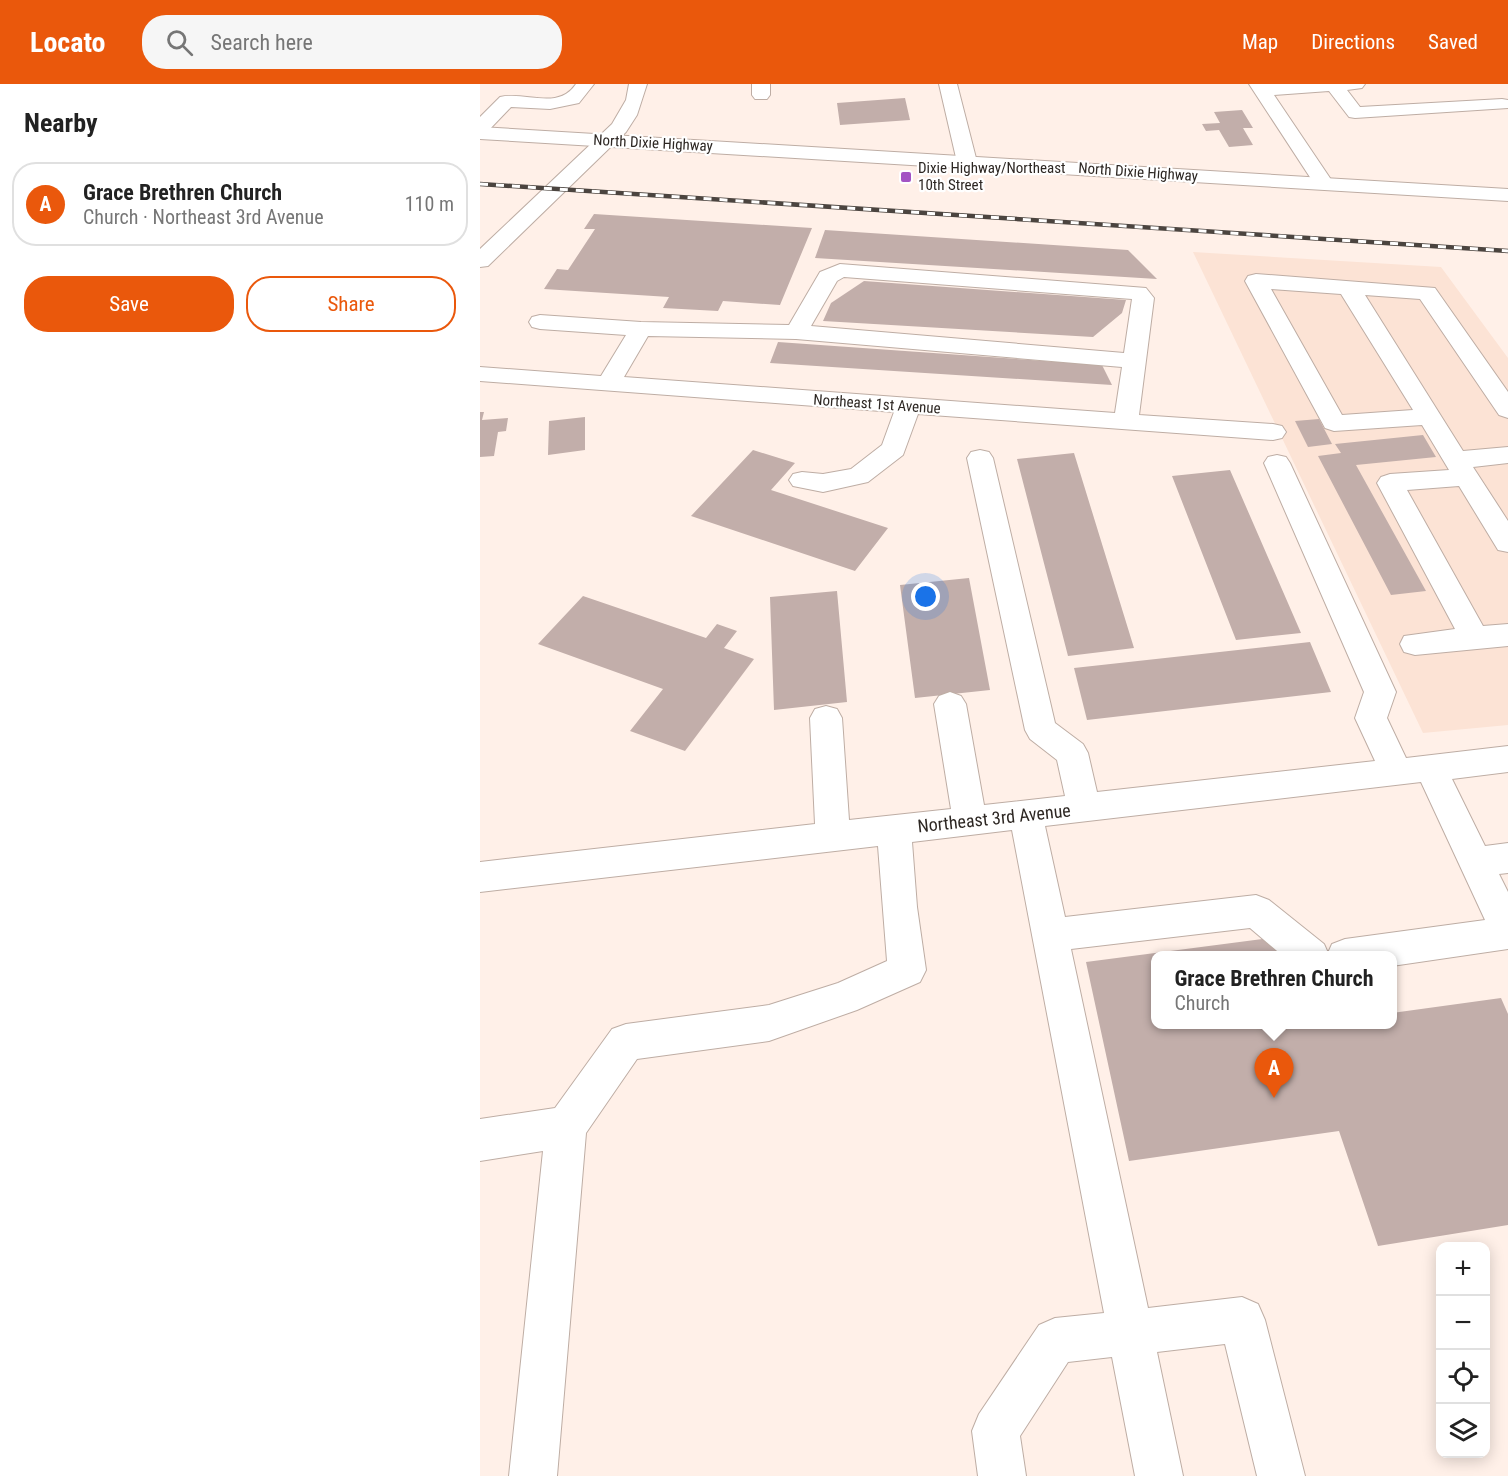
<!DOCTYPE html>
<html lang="en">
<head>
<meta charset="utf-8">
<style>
	:root { --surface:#fff; --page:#f6f6f6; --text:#222; --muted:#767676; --line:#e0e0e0; --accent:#ea580c }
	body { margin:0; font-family:"Roboto Condensed",sans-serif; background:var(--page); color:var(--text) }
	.controls { position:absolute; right:18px; bottom:18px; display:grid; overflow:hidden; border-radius:12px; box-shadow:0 3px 15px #0003 }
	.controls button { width:54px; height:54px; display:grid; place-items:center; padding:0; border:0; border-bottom:2px solid var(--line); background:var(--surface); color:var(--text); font:30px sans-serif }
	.you { position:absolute; left:446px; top:513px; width:21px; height:21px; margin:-15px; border:4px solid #fff; border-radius:50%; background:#1a73e8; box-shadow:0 0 0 9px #1a73e833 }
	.badge { display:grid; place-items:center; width:39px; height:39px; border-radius:50%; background:var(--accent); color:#fff; font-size:20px; font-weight:700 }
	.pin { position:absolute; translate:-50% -50px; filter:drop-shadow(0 2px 3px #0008) }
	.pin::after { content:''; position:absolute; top:32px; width:21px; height:18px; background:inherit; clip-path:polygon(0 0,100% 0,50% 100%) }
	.popup { position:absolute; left:671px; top:867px; width:246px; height:78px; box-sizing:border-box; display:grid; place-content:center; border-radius:12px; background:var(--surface); filter:drop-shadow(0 2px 4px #0005); font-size:20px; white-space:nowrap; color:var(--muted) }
	.popup b { font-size:22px; color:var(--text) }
	.popup::after { content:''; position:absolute; left:50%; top:100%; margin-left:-12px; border:12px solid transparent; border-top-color:var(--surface) }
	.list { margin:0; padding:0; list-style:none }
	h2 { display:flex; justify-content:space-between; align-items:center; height:78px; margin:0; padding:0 24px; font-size:26px }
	h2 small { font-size:20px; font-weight:400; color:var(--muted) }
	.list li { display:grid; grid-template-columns:39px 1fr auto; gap:18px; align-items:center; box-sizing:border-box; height:84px; margin:0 12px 12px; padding:0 12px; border:2px solid var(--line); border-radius:24px }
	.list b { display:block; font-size:22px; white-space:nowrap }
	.list p { margin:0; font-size:20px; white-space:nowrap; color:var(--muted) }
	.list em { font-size:20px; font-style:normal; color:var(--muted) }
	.actions { display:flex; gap:12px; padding:18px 24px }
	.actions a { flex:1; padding:14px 0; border:2px solid var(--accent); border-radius:24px; text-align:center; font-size:21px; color:var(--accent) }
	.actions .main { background:var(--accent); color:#fff }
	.icon { flex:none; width:33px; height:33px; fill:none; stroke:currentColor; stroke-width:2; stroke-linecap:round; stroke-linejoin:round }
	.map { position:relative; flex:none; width:1028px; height:1392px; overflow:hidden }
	header { display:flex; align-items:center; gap:36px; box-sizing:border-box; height:84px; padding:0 30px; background:var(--accent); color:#fff }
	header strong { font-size:28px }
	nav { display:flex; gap:33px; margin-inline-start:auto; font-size:21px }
	.search { width:420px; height:54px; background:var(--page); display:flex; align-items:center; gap:15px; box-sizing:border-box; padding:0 21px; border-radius:24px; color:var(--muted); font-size:22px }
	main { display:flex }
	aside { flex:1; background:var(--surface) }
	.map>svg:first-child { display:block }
	.built { fill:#fce3d5 }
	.building { fill:#c2aeaa }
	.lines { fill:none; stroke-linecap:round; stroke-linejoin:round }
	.minor-casing { stroke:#beada4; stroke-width:2 }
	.major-casing { stroke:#beada4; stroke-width:2 }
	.minor { fill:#fff; fill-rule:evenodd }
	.major { fill:#fff; fill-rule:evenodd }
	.rail-casing { stroke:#4b443f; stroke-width:4.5 }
	.rail { stroke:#fff; stroke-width:3; stroke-dasharray:8; stroke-linecap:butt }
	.poi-dot { fill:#a354c4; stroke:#fff; stroke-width:2 }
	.labels { text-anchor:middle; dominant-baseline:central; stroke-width:4.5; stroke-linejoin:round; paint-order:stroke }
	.far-street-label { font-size:15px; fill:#2d2723; stroke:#fff }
	.far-poi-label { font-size:15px; fill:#2d2723; stroke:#fff; text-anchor:start }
	.street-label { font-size:18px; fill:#2d2723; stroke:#fff }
</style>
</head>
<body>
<header>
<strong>Locato</strong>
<div class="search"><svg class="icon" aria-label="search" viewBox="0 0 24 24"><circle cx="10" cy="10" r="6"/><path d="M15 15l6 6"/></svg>Search here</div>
<nav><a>Map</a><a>Directions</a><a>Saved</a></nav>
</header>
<main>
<aside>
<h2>Nearby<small></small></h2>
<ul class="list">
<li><span class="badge">A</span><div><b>Grace Brethren Church</b><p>Church · Northeast 3rd Avenue</p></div><em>110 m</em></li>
</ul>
<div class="actions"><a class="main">Save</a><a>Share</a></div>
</aside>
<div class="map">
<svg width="1028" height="1392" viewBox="0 0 1028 1392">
	<rect width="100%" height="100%" fill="#fff0e8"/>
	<!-- built -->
	<path class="built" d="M713 168 961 183 1028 274V641L943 649Z"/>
	<!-- building -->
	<path class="building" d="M425 14 430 36 360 41 357 19Z
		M762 26 773 44H763L773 61 749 63 739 46 726 47 722 40 740 39 734 28Z
		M114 130 332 144 300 221 243 217 238 227 183 224 189 213 64 205 77 185 88 186 115 145H104Z
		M345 146 648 166 677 195 335 174Z
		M384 197 646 216 642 229 613 253 343 237 351 219Z
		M298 258 622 281 632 301 290 279Z
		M0 328H4L2 336 28 334 26 347 18 348 14 372 0 373Z
		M105 333V366L68 371 69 337Z
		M839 335 852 360 828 363 815 337Z
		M943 351 956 373 876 381 946 507 911 511 838 372 861 369 855 360Z
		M273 366 315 379 291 406 408 444 375 487 211 432Z
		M594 369 654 564 588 572 537 375Z
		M750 386 821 549 756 556 692 392Z
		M489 494 510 606 435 614 420 501Z
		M357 507 367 618 294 626 290 513Z
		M103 512 226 554 237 540 257 547 244 564 274 575 205 667 150 647 183 605 58 560Z
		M830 558 851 608 607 636 594 584Z
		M798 853 804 872H676V940H912V929L1021 914 1028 930V1141L898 1162 859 1047 649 1077 606 878Z"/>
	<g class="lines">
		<defs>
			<path id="minor" d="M96 0H114L99 19 70 25 31 23 7 48 0 50V33L20 13C46 7 78 27 96 0Z
				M149 0H167L157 31 146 48 8 182 0 183V165L132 40 146 16Z
				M272 0H290V11L287 15H275L272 11Z
				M459 0H477L497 78 494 82H480L477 78Z
				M769 0H885L882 4 867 6 880 23 1022 15 1028 16V24L875 34 869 33 849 7 794 11 854 100 851 104H837Z
				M360 180 666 204 674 214 659 331 793 340 802 342 806 348 802 354 793 356 438 330 423 371 388 398 343 408 313 402 309 396 313 390 322 388 343 390 371 385 402 361 414 328 0 297V283L121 292 146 251 60 245 52 243 49 238 52 233 60 231 161 238 309 241 340 188ZM364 193 652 215 644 269 331 242 357 197ZM168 252 316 255 642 283 635 329 144 293Z
				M776 190 955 204 1028 308V334L1019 331 940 215 885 211 983 367 1028 363V379L993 383 1028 437V468L1018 466 979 402 927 406 1003 542 1028 540V562L935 571 924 568 920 560 924 552 975 545 897 399 901 393 910 390 969 386 942 341 854 347 845 344 765 197 768 192ZM791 205 861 210 933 326 862 331Z
				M500 366 509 368 513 374 575 639 603 660 608 669 617 708 895 677 875 634 884 608 784 379 788 373 797 371 806 373 810 379 916 608 907 634 926 674 1028 662V688L972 695 1005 762 1028 759V789L1019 790 1028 808V865L912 882V872H803L770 844 591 865 668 1224 762 1213 778 1220 785 1236 825 1392H777L745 1260 677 1268 703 1392H655L632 1273 588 1278 540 1352 546 1392H498L492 1347 499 1330 559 1241 575 1234 624 1229 532 746 432 758 437 823 446 886 440 898 377 926 289 957 157 975 106 1049 77 1392H29L63 1067 0 1077V1035L75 1024 132 945 146 940 289 921 358 899 407 877 398 762 0 808V778L335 740 330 634 335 625 346 622 357 625 362 634 369 736 471 725 454 620 459 612 470 608 481 612 486 620 504 721 585 712 577 676 550 655 545 646 487 374 491 368ZM941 698 1005 836 865 855 852 860 848 869 844 860 789 816 776 811 585 833 565 742Z"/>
			<path id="major" d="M0 43 1028 105V117L0 55Z"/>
		</defs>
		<!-- minor casing -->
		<use href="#minor" class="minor-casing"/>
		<!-- major casing -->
		<use href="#major" class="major-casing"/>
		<!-- minor -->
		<use href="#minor" class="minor"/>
		<!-- major -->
		<use href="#major" class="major"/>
		<defs>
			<path id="rail" d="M0 100 1028 167"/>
		</defs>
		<!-- rail casing -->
		<use href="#rail" class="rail-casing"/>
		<!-- rail -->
		<use href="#rail" class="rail"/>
	</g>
	<!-- markers -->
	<rect class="poi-dot" x="420" y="87" width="12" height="12" rx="3"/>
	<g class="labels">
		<!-- far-street labels -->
		<g class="far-street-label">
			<text transform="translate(173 59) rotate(3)">North Dixie Highway</text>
			<text transform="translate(658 88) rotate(4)">North Dixie Highway</text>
			<text transform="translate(397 320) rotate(4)">Northeast 1st Avenue</text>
		</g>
		<!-- far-poi labels -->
		<g class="far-poi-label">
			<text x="438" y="84">Dixie Highway/Northeast<tspan x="438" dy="17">10th Street</tspan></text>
		</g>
		<!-- street labels -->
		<g class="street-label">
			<text transform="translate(514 734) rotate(-6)">Northeast 3rd Avenue</text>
		</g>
	</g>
</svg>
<div class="controls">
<button>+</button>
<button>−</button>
<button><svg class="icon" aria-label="locate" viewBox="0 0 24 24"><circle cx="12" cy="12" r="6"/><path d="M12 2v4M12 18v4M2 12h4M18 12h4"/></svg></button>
<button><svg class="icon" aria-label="layers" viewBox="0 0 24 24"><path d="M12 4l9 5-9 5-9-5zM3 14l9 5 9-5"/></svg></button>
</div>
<div class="you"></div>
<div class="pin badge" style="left:794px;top:1014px">A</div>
<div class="popup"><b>Grace Brethren Church</b>Church</div>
</div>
</main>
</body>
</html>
